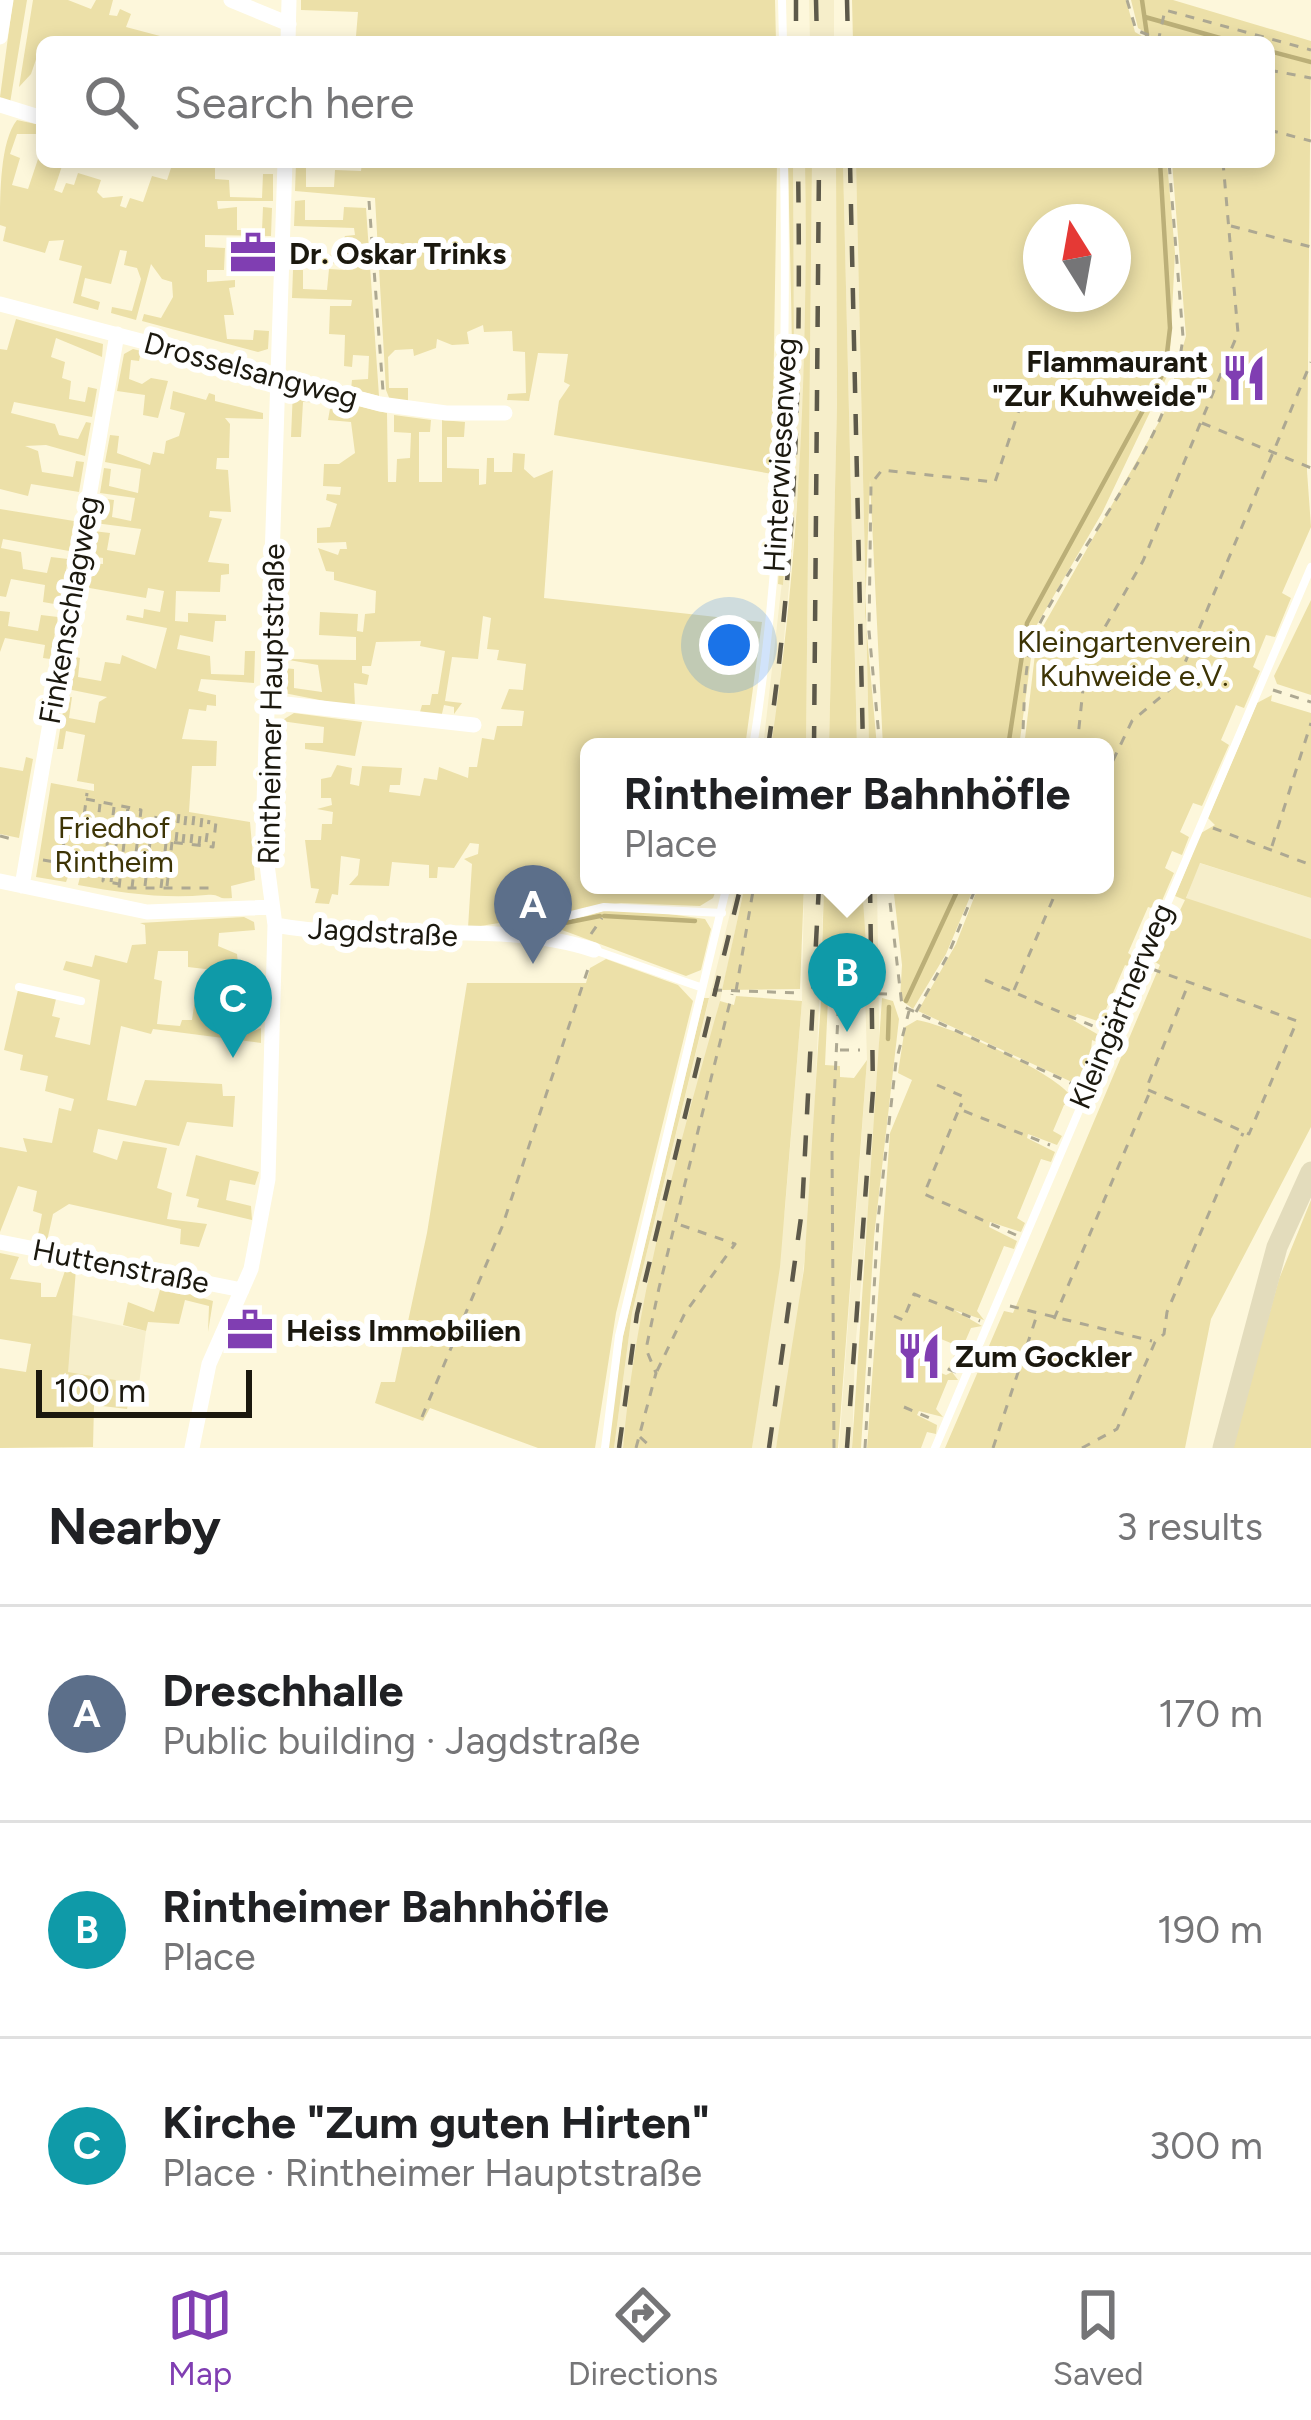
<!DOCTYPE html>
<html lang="en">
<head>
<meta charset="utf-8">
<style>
	:root { --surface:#fff; --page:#f2f2f2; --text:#202124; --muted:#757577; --line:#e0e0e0; --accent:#803eb2 }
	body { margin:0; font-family:Figtree,sans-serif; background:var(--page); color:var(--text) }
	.compass { position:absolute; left:1023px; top:204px; width:108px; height:108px; border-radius:50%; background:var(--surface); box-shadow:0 6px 18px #0003; rotate:349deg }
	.scale { position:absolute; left:36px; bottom:30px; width:216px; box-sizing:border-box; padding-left:12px; border:6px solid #1b180e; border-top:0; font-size:33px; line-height:42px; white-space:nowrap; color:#1b180e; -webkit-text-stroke:9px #fff; paint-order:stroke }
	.you { position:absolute; left:729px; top:645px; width:42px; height:42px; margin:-30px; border:9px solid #fff; border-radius:50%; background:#1a73e8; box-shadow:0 0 0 18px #1a73e833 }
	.badge { display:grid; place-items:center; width:78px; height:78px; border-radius:50%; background:var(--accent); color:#fff; font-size:39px; font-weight:700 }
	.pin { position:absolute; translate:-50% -99px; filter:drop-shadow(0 3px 6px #0008) }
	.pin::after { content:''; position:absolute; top:63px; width:42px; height:36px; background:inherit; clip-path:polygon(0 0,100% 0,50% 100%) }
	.popup { position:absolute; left:580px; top:738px; width:534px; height:156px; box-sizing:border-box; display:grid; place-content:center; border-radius:18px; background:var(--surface); filter:drop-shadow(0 3px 9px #0005); font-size:39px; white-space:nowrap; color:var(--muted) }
	.popup b { font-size:45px; color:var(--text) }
	.popup::after { content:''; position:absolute; left:50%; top:100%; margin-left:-24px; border:24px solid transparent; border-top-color:var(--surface) }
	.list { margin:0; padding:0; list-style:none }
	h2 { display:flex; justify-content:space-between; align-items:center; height:156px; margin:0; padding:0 48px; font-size:51px }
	h2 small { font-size:39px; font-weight:400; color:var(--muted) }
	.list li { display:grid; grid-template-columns:78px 1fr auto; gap:36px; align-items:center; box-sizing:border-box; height:216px; padding:0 48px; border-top:3px solid var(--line) }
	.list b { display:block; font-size:45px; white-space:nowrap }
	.list p { margin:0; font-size:39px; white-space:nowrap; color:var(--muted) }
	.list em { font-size:39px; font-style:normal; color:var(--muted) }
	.icon { flex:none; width:66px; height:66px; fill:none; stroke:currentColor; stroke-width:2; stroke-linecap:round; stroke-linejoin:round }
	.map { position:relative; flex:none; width:1311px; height:1448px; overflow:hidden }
	.search { position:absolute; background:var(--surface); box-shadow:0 6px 18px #0003; left:36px; right:36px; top:36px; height:132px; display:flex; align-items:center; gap:30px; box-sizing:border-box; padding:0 42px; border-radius:18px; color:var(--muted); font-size:45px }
	.sheet { height:804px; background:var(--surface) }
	nav { display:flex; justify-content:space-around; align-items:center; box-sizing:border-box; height:168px; border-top:3px solid var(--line); background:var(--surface); font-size:33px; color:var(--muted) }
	nav a { display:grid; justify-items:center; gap:6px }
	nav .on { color:var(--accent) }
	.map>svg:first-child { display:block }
	.built { fill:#f6eeca }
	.green { fill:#ece0a8; fill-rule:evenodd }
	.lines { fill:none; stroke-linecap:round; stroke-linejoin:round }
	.stream { stroke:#bbaf78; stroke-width:4.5 }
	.path { stroke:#ada892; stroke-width:3; stroke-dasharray:9 9; stroke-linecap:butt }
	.service { stroke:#fff; stroke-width:8 }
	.minor { stroke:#fff; stroke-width:15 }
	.secondary { stroke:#e3dcbc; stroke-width:21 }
	.rail { stroke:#5d594a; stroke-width:4.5; stroke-dasharray:21 21; stroke-linecap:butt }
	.labels { text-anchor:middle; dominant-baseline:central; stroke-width:12; stroke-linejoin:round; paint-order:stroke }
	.poi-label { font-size:30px; font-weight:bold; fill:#1b180e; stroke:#fff; text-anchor:start }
	.street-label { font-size:30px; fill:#1b180e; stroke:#fff }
	.park-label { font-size:30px; fill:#3d3405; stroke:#fff }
</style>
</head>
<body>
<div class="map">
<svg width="1311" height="1448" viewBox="0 0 1311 1448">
	<rect width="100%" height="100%" fill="#fdf7db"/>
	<!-- built -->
	<path class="built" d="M809 0H834V42H810Z
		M793 162H805L806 406 777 713 772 747H763L790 512Z
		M812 162H836L837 405 829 747H806Z
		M843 162H856L869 747H857Z
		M1199 863 1311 898V939L1186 899Z
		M737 885H745L720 1001 642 1313 623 1448H614L632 1313Z
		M804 885H824L811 1196 796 1339 776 1448H752L785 1209 802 1001Z
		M862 885H877L880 1085 855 1349 852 1448H839L867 1060Z
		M72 1315 146 1331 139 1384 67 1373Z"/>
	<!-- green -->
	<path class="green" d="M13 0H27L10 103 0 97Z
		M33 0H68L91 9 96 0H113L109 15 117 16 120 9 131 14 126 27 160 36 158 42H42L31 74 19 87Z
		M301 0H775L776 42H348L356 36 358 12 301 10Z
		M852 0H1126L1135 32 1152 42H853Z
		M1131 0H1173L1311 41 1307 471 1311 527 1282 593 1291 598 1275 637 1266 635 1253 667 1260 671 1244 708 1236 705 1221 740 1229 745 1202 806 1193 803 1180 832 1189 837 1182 855 1172 851 1165 868 1174 873 1158 910 1148 907 1128 953 1137 959 1133 968 1125 965 1106 1009 1114 1013 1109 1025 1077 1014 1073 1020 1104 1038 1101 1044 1092 1040 1089 1072 1074 1083 918 1011 956 944 979 885H1105V747H1024L1037 637 1165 411 1186 336 1172 162H1269V42H1160L1138 28Z
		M17 120 40 125 37 134H17L10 154 20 158 12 185 28 189 42 147V162L62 166 54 190 62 193 66 183 74 185 78 173 101 180 97 192 103 198 123 196 120 206 126 208 130 198 143 202 152 176 167 180 173 162H274V167H215V179L229 180 230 197 262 198 263 174H273V201H217L218 209 237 207V230H262L263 207 272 208 271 236 205 235V247L225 248 224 270H207V282L235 280V287L229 288 234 315H224L227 339 253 340 254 330 269 331 268 349 258 352 142 321 144 314 161 318 173 297 172 282 162 279 151 264 136 320 111 313 112 307 132 311 141 279 137 268 124 265 127 251 120 250 111 284 85 278 81 296 100 302 98 310 73 303 82 266 59 260 64 240 49 241 45 253 3 241 6 227 0 225C0 195 0 141 17 120Z
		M362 162H777L772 474 554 435 559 401 570 385 564 382 568 354 538 353 529 401 507 400 508 394 526 393 525 352 513 351 512 331 484 332 483 325 467 332 469 344 452 345 437 339 436 348 414 356 413 349 395 350 388 357 389 388H408V403L390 400 386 390 375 198 295 191 296 163H306V187H334L335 170 361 171Z
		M788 162H793L794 382 783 585 778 584 792 339Z
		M805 162H812L806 747H771C800 552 808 359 805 162Z
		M836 162H843L857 747H829L837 405Z
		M856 162H1167L1175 253 1169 372 1102 513 1035 628 1019 747H883L870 480 865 612 877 747H869ZM1113 222V294H1041V222Z
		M305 200V220H343L344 207 366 208 379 396 351 389 352 380 368 379 369 356 353 355 352 367 344 366 345 335 329 334 330 306H351L352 300 292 298 293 270H303V289L327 290 329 269 345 270 346 264 308 262V254L337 255 345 236 355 235 354 228 294 226 295 201Z
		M16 319 103 344 102 357 56 338 51 357 65 362 62 378 71 381 69 399 85 402 88 387 97 389 92 417 14 402 11 413 55 424 59 435 78 439 86 422 91 423 85 456 46 445 25 446 38 451 42 472 73 477 76 461 84 462 79 492 31 484 28 496 0 489V349L7 350Z
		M133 349 141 351 139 361 131 360 129 379 142 384 151 378 168 381 158 418 143 415 145 395 117 391 124 354Z
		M293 390 387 413 388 482H396L397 459 410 458 411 433 394 432V415L431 420 430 432H419V482H442V420L465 422 464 437H447V468L479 469V485L486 484 487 458H494V472H512L513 453 525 454 524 469 534 478 553 470 544 598 762 622 745 747H589V885H718L713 898 700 906 621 903 468 928 472 864 464 859 478 854 479 844 470 843 454 868 438 867 437 878H429V865L392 862 389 886 349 885 358 875 360 859 341 856 338 895 332 894 329 904 315 903 319 889 311 888 305 840H321L322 824H332L333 812 317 809 332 805 331 798H321V779L331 777 337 765 352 768 350 784 359 786 362 766 402 768 400 785H390L389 792 420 796 424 778 437 780 439 767 468 778 469 767H477L482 738 494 740 497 726H522L524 711 501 709 509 689 523 690 526 664 497 660 499 650 487 649 491 618 483 616 478 659 452 657 445 701 462 703 454 714V707L444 705 441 718 420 712 422 705H430L432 694H438L445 651 420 646 421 641 376 642 371 666H362V673L369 675 367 685 354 683 355 707 284 693 283 668 294 669V688L322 692 318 665 283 659 356 660V637L319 635 320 612 358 614 357 631 363 632 365 614 375 613 376 591 334 580V572L326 571 318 548 338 555 340 549H347L346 542 317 543V528L330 527 337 504 326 500 327 494 340 495 341 487 323 486 324 464H339L355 453 351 422 328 420 331 403 303 402 301 437H291Z
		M173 391 206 400 209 393 215 395V401L263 413V419L225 418 230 424 229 458H217L216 469 228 470 231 512 210 511 209 517 222 519 208 562 229 564V574L221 575 220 592 176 591 175 621 188 622V613L226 615V621H215L213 642 180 635 177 649 210 656 211 674 244 675 245 651H255L254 683 201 679 198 691 216 695V706L207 705 206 711 189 709 182 739 217 741 216 766H192L189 812 250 822 255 880 231 886 232 898C216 900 221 893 206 895 164 899 122 893 78 885L80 877 69 874 66 882 36 877 51 783 94 791V784L77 781 85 735 66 731 63 749H57L65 698 72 697 69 718 95 723 99 702 107 697 67 689 72 656 80 658 78 677 101 681 105 662 120 664 122 655 156 669 167 628 126 620 127 615 143 618 144 609 160 612 164 591 148 588 146 598 84 587 88 563 103 564V558L89 556 93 531 110 533 107 550 135 555 141 529 95 523 99 498 114 500 112 517 131 521 135 498 100 493 104 468 111 469 109 486 138 493 141 469 105 462 110 435 119 436 117 453 150 465 153 452 164 454 166 441 179 436 185 413 170 409Z
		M0 509 74 521 69 551 3 539 1 548 21 552 23 569 47 573 51 557 68 559 60 605 43 602 45 585 11 579 6 597 0 596Z
		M1311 600V695L1277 684 1274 676Z
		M0 611 10 612 8 626 38 631 41 615 58 617 50 659 43 658 45 645 5 638 0 652Z
		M1272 695 1271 701 1311 713V898L1200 863 1186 898 1311 939V1127L1211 1319 1185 1448H945L1004 1311 1013 1313 1160 965 1155 962 1185 900 1175 896 1201 833 1215 825 1208 818 1257 703Z
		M294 713 362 722 355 756 305 749V743H323L324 727 281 721Z
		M26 757 33 759 19 838 0 834V767L23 771Z
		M745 885H804L800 989 722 990Z
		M824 885H862L869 989 821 987Z
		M893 885H975L946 954 913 1009 900 999 902 965Z
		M633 909 705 919 711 929 701 970 686 976 554 927 602 911Z
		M244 917 254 922 255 930 219 933 218 946 237 954 239 973 188 967V951H158L154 979 162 981 157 1024 180 1026 182 1020H192L195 999 233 1003 230 1031 244 1035 261 1028V1043L153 1029 151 1034 121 1026 107 1100 136 1106 145 1080 222 1084 223 1096H235L233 1127 187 1122 179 1146 98 1129 93 1152 117 1160 123 1141 167 1148 157 1188 172 1193 167 1219 207 1224 199 1247 180 1244 181 1229 69 1204 53 1214 47 1241 37 1240 42 1214 33 1211 37 1191 18 1186 0 1232V1147L27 1152 23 1138 52 1143 59 1108 71 1111 74 1099 45 1091 48 1076 20 1070 23 1055 4 1050 18 990 56 999 52 1016 60 1018 55 1037 90 1045 100 980 63 970 66 961 92 967 95 955 127 963 132 945 146 944 145 925 140 923Z
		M606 959 678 985 693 1001 616 1313 595 1448H538L430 1408 423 1421 375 1403 381 1382H395L427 1233 467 983H586L590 968Z
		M736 996 802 1001 780 1267 752 1448H623C636 1296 679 1147 720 1001L734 1005Z
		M704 998H709L632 1313 614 1448H607L623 1336Z
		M882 998 893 1001 899 1019 874 1237 861 1448H852Z
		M828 999 825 1065 840 1066V1077L854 1078 867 1060 838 1448H776L804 1269 821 1001Z
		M917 1020C948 1025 1066 1075 1075 1103L1064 1105 1053 1131 1062 1136 1057 1145 1028 1134 1027 1138 1055 1152 1051 1162 1041 1159 1017 1218 1025 1223 1021 1232 990 1222 989 1227 1017 1241 1014 1249 1004 1246 977 1311 984 1320 954 1310 982 1326 971 1328 954 1367 960 1373 949 1368 958 1346 941 1339 929 1368 946 1375 952 1372 958 1380H948L936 1409 943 1417 919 1411 917 1415 937 1425 936 1434 927 1432 921 1448H867L890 1133 912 1080 898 1073 905 1027Z
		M196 1155 259 1172 255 1185 230 1180 226 1200 251 1206 252 1220 197 1207 199 1199 186 1196Z
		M1311 1200V1448H1232L1279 1279Z
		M0 1253 19 1257 10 1279 41 1283V1297H56L66 1268 76 1269 68 1372 139 1384 137 1400 129 1399 127 1409 94 1405 93 1447 0 1448V1368L26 1372 31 1344 0 1339Z
		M161 1286 213 1301 208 1332 209 1306 185 1300 179 1324 148 1322 146 1331 123 1325 128 1302 154 1312Z"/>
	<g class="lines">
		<!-- stream -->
		<path class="stream" d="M1142 0 1148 42
			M1145 17 1234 42
			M1269 51 1311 62
			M1008 747 1027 623 1165 370 1170 328 1160 162
			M604 916 695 921
			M529 930 600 916
			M906 1001 960 885
			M888 1039 889 1007"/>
		<!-- path -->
		<path class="path" d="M1127 0 1136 30 1166 42
			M1158 42 1165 10 1311 50
			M1269 70 1311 78
			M1269 130 1311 141
			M369 201 383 391
			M1231 226 1311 247
			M1202 423 1311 468
			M1273 690 1311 702
			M880 747 869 631 871 484 882 470 995 482 1024 395
			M1022 747C1025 712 1022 659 1038 627 1085 534 1171 444 1183 337L1169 162
			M1077 747 1086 660 1143 561 1238 333 1223 162
			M1105 777 1132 721 1176 684 1311 362
			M86 799 141 810 132 888
			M128 807 119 888H210
			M1213 828 1311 865
			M97 830 100 804
			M82 832 87 793
			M111 833 114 807
			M0 836 16 840
			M108 837 103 881 119 884
			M153 838 156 816
			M160 839 164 811
			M168 839 171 811
			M176 841 179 813
			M206 842 209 820
			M183 843 186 815
			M191 843 194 815
			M199 845 202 817
			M1272 846 1311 723
			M43 860 62 863 65 830 213 847 216 822
			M111 882 117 838
			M888 885 902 1006 1077 1086
			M145 886 150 842
			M167 886 172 842
			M161 888 166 843
			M591 934 602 918
			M1152 969 1297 1021 1249 1134 1146 1089 1188 985
			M985 980 1102 1030
			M713 990 801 993
			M1014 990 1059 885
			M736 991 754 885
			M824 993 895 994
			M840 1007H860
			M916 1012 948 955 977 885
			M840 1050H860
			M937 1085 964 1097 960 1107
			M1016 1235 924 1194 959 1109 1050 1145
			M1010 1306 1152 1341
			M894 1316 903 1320 914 1294 980 1321
			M1054 1319 1149 1094
			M931 1362 958 1373
			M657 1371 685 1313 735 1244 675 1223
			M904 1407 932 1419
			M422 1417 502 1227 590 963
			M640 1437 652 1448
			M636 1448 656 1373 646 1349 659 1288 732 994
			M834 1448 832 1144 839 993
			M865 1448 878 1220 896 1062 909 1011
			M993 1448 1037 1315
			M1082 1448 1117 1429 1155 1342 1164 1334 1167 1312 1243 1133"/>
		<!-- service -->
		<path class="service" d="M782 0 783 42
			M753 747C784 552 787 359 784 162
			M511 930 604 907 722 913
			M594 950 700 987
			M19 987 81 1001
			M605 1448 619 1336 727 885
			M935 1448 1311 567"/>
		<!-- minor -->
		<path class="minor" d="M231 0 289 24
			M0 37 6 0
			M288 42 289 0
			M0 105 42 118
			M0 304 380 404 446 413H505
			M268 702 474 725
			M0 881 147 912 272 907
			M22 886 117 334
			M275 925C378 944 496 918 594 950
			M0 1242 242 1290
			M192 1448 209 1364 251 1269 268 1179 275 925 263 834 285 162"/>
		<!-- secondary -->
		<path class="secondary" d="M1223 1448 1277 1247 1311 1172"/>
		<!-- rail -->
		<path class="rail" d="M796 0V42
			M816 0 817 42
			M847 0 848 42
			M850 162 863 747
			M768 747C797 552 801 359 798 162
			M814 747 819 162
			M619 1448 637 1314 741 885
			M769 1448 802 1210 819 885
			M847 1448 873 1090 870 885"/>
	</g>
	<!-- icons -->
	<defs>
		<symbol id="office-bare" viewBox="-9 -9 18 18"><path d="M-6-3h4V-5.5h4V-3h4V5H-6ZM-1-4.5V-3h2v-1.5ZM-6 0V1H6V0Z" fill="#803eb2" stroke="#fff" stroke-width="2.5" paint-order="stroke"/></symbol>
		<symbol id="restaurant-bare" viewBox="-9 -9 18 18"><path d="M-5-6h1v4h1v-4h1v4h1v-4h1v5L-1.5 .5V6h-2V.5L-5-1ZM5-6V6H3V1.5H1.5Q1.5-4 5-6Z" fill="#803eb2" stroke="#fff" stroke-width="2.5" paint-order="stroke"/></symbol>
	</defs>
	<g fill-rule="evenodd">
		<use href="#office-bare" x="220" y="220" width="66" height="66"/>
		<use href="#restaurant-bare" x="1211" y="345" width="66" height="66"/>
		<use href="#office-bare" x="217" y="1297" width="66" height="66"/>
		<use href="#restaurant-bare" x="886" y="1323" width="66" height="66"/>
	</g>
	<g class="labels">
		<!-- poi labels -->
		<g class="poi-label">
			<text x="289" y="253">Dr. Oskar Trinks</text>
			<text x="1208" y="361" text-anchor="end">Flammaurant<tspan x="1208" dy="34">"Zur Kuhweide"</tspan></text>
			<text x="286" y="1330">Heiss Immobilien</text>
			<text x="955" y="1356">Zum Gockler</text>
		</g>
		<!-- street labels -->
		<g class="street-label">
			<text transform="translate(251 370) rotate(15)">Drosselsangweg</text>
			<text transform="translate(780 455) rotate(-87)">Hinterwiesenweg</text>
			<text transform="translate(69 610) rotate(-80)">Finkenschlagweg</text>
			<text transform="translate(271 704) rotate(-89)">Rintheimer Hauptstraße</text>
			<text transform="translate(383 932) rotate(3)">Jagdstraße</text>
			<text transform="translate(1121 1006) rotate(-67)">Kleingärtnerweg</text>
			<text transform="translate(121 1266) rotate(11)">Huttenstraße</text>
		</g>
		<!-- park labels -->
		<g class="park-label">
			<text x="1134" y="641">Kleingartenverein<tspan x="1134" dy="34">Kuhweide e.V.</tspan></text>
			<text x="114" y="827">Friedhof<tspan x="114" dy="34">Rintheim</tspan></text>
		</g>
	</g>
</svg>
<svg class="compass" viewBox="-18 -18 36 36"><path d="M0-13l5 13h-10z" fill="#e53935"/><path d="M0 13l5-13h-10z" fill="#757577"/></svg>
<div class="scale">100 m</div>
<div class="you"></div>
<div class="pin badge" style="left:533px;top:964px;background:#5c6f8a">A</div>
<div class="pin badge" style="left:847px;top:1032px;background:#0f9aa8">B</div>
<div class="popup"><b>Rintheimer Bahnhöfle</b>Place</div>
<div class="pin badge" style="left:233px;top:1058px;background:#0f9aa8">C</div>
<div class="search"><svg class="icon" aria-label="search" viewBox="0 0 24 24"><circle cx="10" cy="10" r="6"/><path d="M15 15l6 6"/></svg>Search here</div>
</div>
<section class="sheet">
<h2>Nearby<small>3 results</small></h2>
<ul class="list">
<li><span class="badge" style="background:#5c6f8a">A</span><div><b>Dreschhalle</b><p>Public building · Jagdstraße</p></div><em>170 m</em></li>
<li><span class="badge" style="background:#0f9aa8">B</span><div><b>Rintheimer Bahnhöfle</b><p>Place</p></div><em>190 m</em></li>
<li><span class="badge" style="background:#0f9aa8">C</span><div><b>Kirche &quot;Zum guten Hirten&quot;</b><p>Place · Rintheimer Hauptstraße</p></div><em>300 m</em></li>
</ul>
</section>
<nav>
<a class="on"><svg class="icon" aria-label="map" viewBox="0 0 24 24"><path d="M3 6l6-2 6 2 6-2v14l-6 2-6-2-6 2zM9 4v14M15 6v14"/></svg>Map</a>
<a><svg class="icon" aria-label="directions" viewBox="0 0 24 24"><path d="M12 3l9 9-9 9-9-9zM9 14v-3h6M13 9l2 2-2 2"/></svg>Directions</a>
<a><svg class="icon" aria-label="saved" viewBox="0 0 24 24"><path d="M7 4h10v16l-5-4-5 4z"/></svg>Saved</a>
</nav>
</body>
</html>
